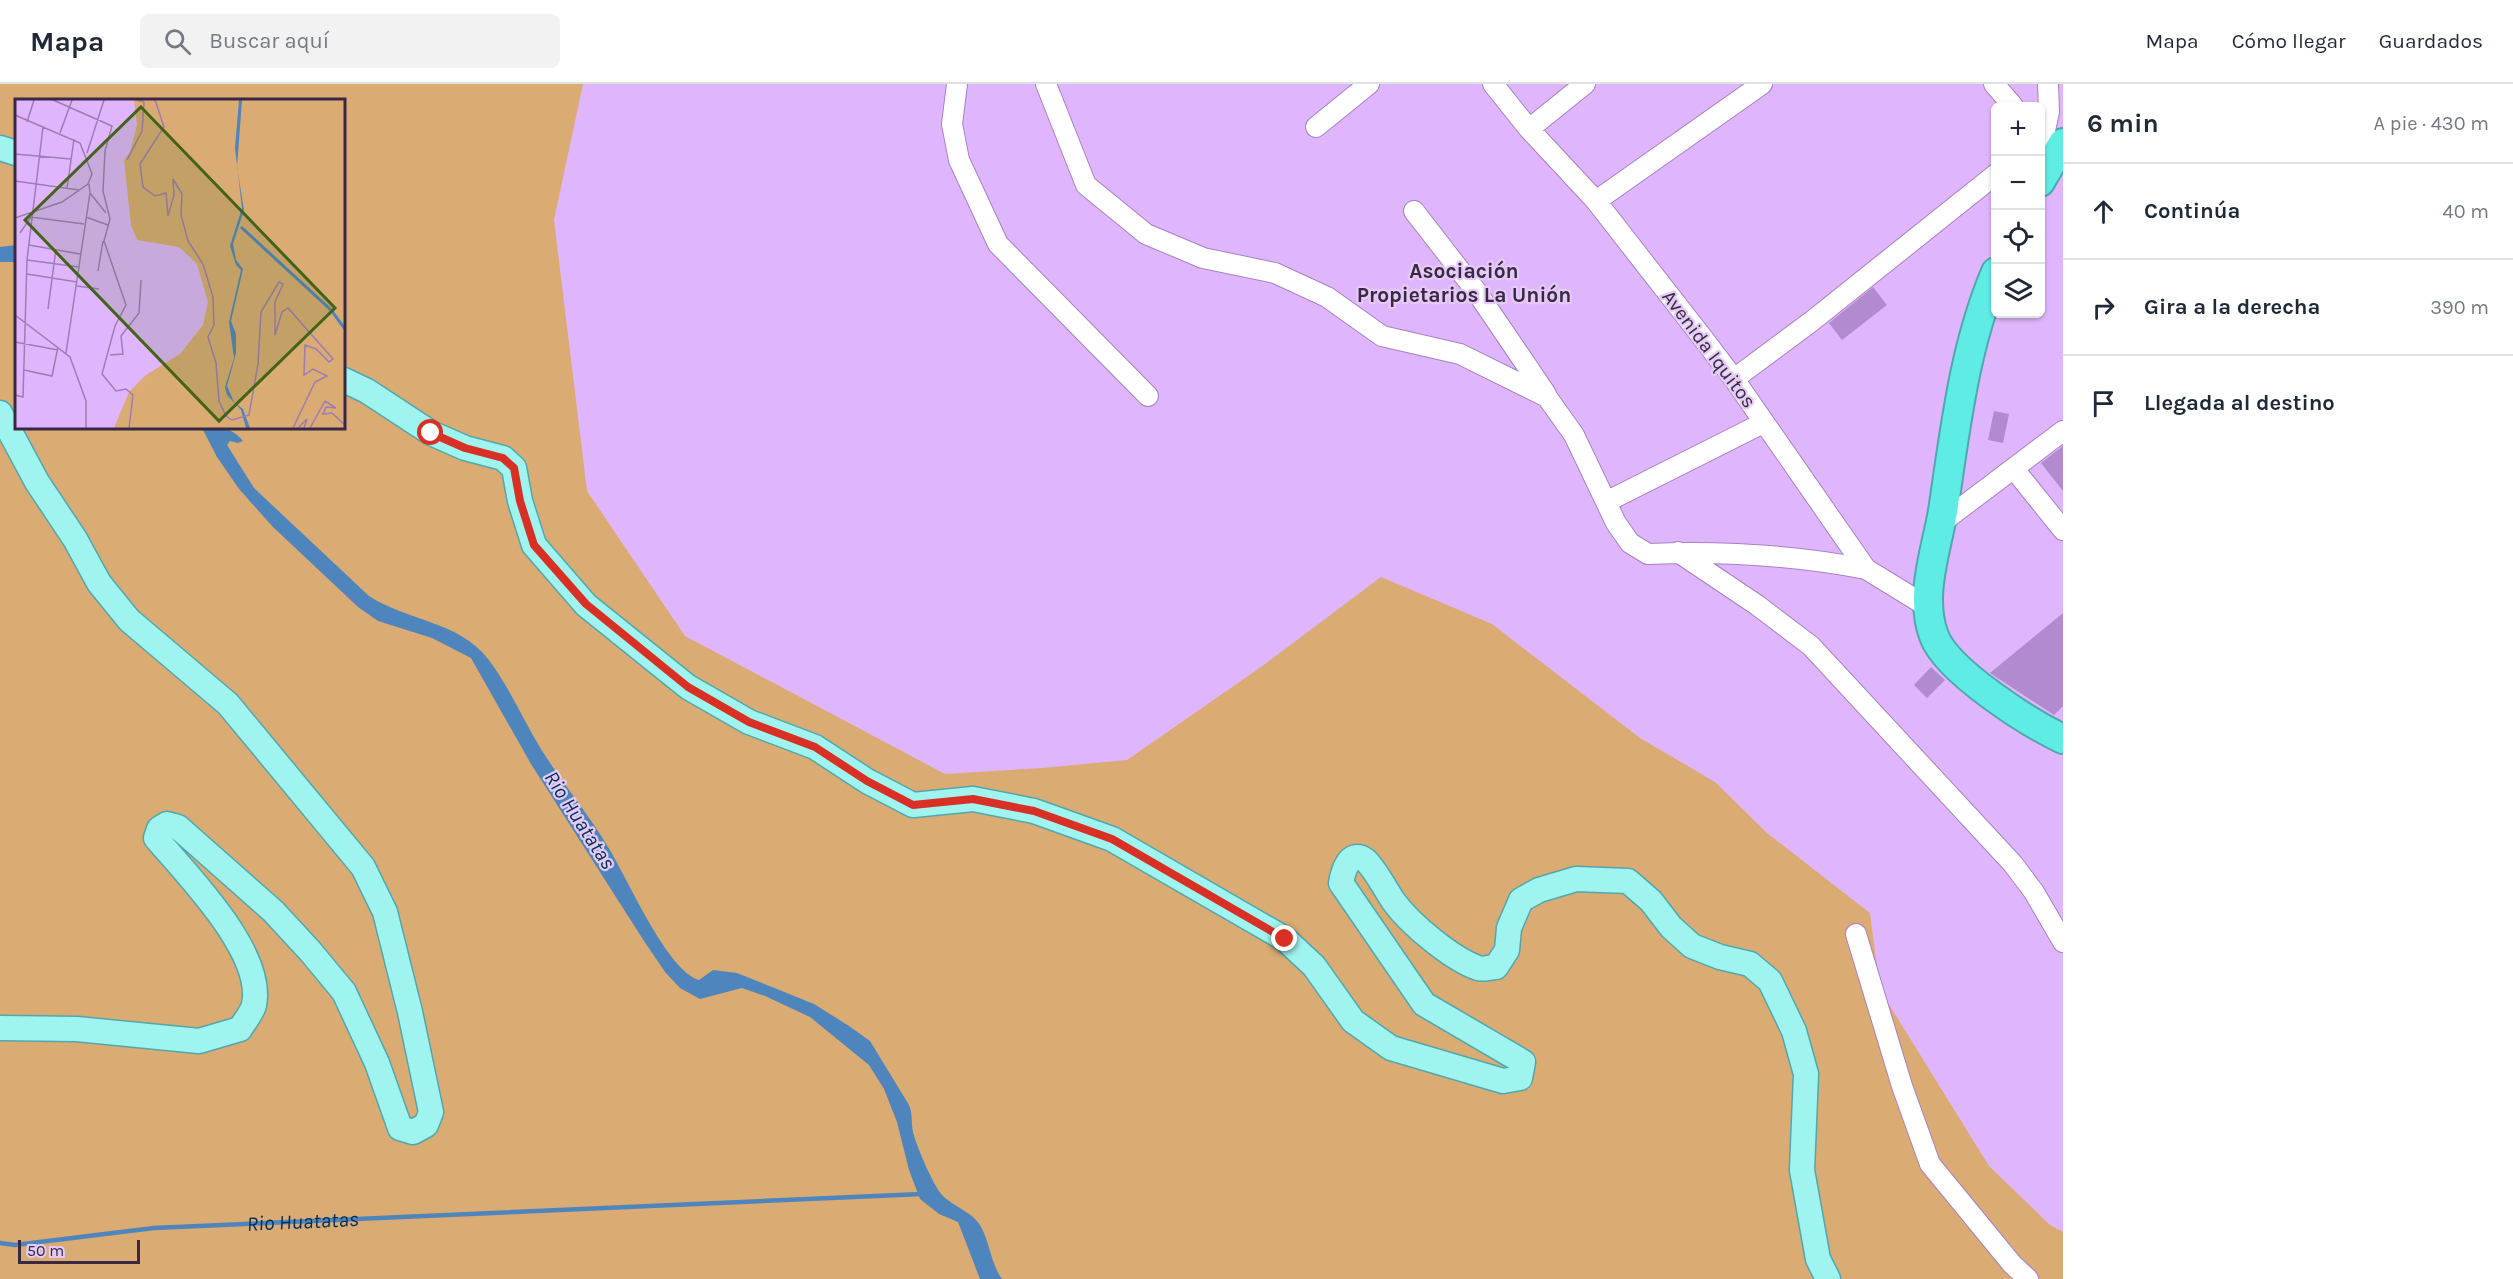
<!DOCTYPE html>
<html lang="es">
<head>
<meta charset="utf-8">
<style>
	:root { --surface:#fff; --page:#f2f2f3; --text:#1f2937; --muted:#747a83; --line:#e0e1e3 }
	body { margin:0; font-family:Karla,sans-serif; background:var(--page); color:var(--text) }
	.controls { position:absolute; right:18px; top:18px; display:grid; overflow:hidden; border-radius:9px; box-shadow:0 2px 4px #0004 }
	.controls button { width:54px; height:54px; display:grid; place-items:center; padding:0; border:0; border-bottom:2px solid var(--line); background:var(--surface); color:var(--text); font:30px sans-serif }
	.scale { position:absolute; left:18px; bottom:15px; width:122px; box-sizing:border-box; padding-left:6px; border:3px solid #392844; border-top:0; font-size:16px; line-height:21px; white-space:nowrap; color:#392844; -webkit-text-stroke:4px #e3cbf6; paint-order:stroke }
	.stop { position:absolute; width:18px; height:18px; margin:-14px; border:4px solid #d93025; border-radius:50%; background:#fff }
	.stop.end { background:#d93025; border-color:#fff; box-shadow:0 2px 6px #0008 }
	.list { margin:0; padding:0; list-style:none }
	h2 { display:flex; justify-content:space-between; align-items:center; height:78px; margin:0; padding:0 24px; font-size:26px }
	h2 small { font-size:20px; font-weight:400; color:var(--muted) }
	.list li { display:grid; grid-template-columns:39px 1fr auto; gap:18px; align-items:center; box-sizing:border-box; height:96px; padding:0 24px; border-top:2px solid var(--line) }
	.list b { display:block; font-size:22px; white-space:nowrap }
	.list em { font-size:20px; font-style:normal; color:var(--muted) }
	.icon { flex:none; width:33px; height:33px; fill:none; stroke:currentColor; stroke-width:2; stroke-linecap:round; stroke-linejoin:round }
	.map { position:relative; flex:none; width:2063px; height:1195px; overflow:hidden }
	header { display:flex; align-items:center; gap:36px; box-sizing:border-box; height:84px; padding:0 30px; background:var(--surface); border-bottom:2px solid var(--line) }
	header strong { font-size:28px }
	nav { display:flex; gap:33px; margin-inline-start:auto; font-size:21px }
	.search { width:420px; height:54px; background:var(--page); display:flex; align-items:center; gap:15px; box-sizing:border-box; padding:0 21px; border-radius:9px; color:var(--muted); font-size:22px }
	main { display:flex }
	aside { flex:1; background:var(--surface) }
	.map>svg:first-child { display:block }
	.green { fill:#daab73; fill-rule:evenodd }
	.water { fill:#4f85bd }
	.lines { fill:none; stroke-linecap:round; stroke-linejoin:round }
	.stream { stroke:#4f85bd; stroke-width:4.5 }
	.building { fill:#b18bcd }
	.minor-casing { stroke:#a881c4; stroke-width:22 }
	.major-casing { stroke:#52a7ad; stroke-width:27 }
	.highway-casing { stroke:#52a7ad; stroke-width:32 }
	.minor { stroke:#fff; stroke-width:20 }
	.major { stroke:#9ff4ef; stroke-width:24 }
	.highway { stroke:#5fece5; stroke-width:28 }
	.route { stroke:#d93025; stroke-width:8 }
	.labels { text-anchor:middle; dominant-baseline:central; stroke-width:4.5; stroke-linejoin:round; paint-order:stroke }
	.street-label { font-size:20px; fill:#392844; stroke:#e3cbf6 }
	.neighbourhood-label { font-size:21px; font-weight:bold; fill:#392844; stroke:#e3cbf6 }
	.water-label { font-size:21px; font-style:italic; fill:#032d52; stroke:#e3cbf6 }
	.inset-river { fill:none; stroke:#4f85bd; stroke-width:3 }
	.inset-road { fill:none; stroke:#9d7db3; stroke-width:1.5 }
	.view { fill:#436319; fill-opacity:0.15; stroke:#436319; stroke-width:3 }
	.inset-edge { fill:none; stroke:#392844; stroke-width:3 }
</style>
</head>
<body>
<header>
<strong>Mapa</strong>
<div class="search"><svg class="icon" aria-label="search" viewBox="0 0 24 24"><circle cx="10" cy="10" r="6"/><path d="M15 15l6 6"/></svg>Buscar aquí</div>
<nav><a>Mapa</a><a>Cómo llegar</a><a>Guardados</a></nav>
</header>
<main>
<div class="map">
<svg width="2063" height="1195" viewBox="0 0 2063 1195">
	<rect width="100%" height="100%" fill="#dfb6fd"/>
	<!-- green -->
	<path class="green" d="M0 0H583L554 136 587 407 685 552 945 690 1042 684 1127 676 1261 583 1381 493 1492 540 1640 654 1715 698 1767 749 1870 829 1880 906 1989 1082 2050 1141 2063 1148V1195H0ZM16 16H344V344H16Z"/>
	<!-- water -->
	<path class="water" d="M16 161V178H0V163Z
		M202 344C218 343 232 343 243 357L238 359 230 357 227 361 254 404 369 512C407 537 459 537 488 575 509 602 523 636 541 665 562 699 588 729 608 763 627 793 667 887 699 896L713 886 737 889 814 920 849 942 870 957 909 1021C913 1031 911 1038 913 1048 916 1061 933 1101 942 1111 954 1123 973 1128 981 1143 990 1159 991 1180 1002 1195H980L958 1138 939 1130 920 1115 909 1086 897 1038 884 1005 869 981 810 933 765 912 742 904 700 915 680 904 665 888 644 857 531 680 471 574 432 554 378 537 358 523 273 443 239 405 217 373Z"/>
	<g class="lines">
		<!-- stream -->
		<path class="stream" id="s1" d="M0 1159 15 1161 154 1144 922 1110"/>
	</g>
	<!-- building -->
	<path class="building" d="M1873 203 1887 221 1842 256 1829 239Z
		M1994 327 2009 330 2003 359 1988 356Z
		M2063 362V407L2041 379Z
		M2063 529V622L2054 631 1990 589Z
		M1931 583 1945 596 1927 614 1914 601Z"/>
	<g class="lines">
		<defs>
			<path id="minor" d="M957 0 952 40 959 76 998 160 1148 312
				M1046 0 1086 101 1146 150 1203 174 1275 189 1327 213 1382 252 1460 270 1547 313 1574 351 1616 439 1630 459 1648 470C1721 467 1794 471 1866 485
				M1493 0 1529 45 1596 117 1702 253 1734 295 1866 485 1928 523
				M1994 0 2013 22
				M1316 43 1369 0
				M1529 45 1585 0
				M2040 54 2044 51 2049 28 2048 0
				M1596 117 1762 0
				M1414 127 1476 207 1546 310
				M1734 295 1812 237 1996 90
				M2014 385 2063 446
				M1606 418 1763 339
				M1941 439 2063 347
				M1678 468 1757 521 1811 562 2013 780 2034 808 2063 858
				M1856 850 1902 1002 1930 1080 2012 1180 2028 1195"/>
			<path id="major" d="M0 64 16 69
				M344 296 367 307 431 349 465 364 503 374 514 384 520 417 534 461 586 521 688 603 749 638 815 663 867 697 913 721 973 715 1034 727 1112 755 1285 855 1314 882 1353 937 1391 964 1503 997 1520 994 1523 978 1424 920 1341 799C1343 788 1349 765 1365 776 1374 783 1387 808 1394 818 1410 840 1452 875 1478 884 1483 886 1490 883 1496 883L1507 866 1509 844 1521 816 1539 806 1576 795 1628 797 1651 817 1671 843 1692 862 1720 873 1750 880 1770 897 1794 947 1806 990 1802 1086 1818 1175 1828 1195
				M0 329 37 398 75 455 99 499 129 536 228 620 363 783 385 828 410 928 431 1028 426 1041 413 1048 400 1044 377 979 344 908 310 867 273 827 178 743 167 740 159 745 156 754C188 792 265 869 254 921 252 929 244 938 240 945L199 957 77 945 0 944"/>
			<path id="highway" d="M2040 98 2063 59
				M1996 188C1964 263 1955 347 1943 427 1936 467 1919 512 1934 552 1947 587 2029 639 2063 655"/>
		</defs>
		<!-- minor casing -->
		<use href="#minor" class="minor-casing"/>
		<!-- major casing -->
		<use href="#major" class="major-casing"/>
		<!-- highway casing -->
		<use href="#highway" class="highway-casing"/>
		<!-- minor -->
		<use href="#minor" class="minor"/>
		<!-- major -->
		<use href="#major" class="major"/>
		<!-- highway -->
		<use href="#highway" class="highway"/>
	</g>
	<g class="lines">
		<!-- route -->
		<path class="route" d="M431 349 465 364 503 374 514 384 520 417 534 461 586 520 688 603 749 638 815 663 867 697 913 721 973 715 1034 727 1112 755 1285 855"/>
	</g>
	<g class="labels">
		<!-- street labels -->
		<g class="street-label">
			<text transform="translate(1709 265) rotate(53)">Avenida Iquitos</text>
		</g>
		<!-- neighbourhood labels -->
		<g class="neighbourhood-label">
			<text x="1464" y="187">Asociación<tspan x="1464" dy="24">Propietarios La Unión</tspan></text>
		</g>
		<!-- water labels -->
		<g class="water-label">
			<text transform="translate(580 736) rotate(57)">Rio Huatatas</text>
			<text stroke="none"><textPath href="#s1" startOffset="304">Rio Huatatas</textPath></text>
		</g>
	</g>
	<!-- overview -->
	<g transform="translate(15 15)">
		<rect width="330" height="330" fill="#dfb6fd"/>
		<path d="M119 1H330V329H99L114 293 131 276 165 255 188 226 193 203 182 165 164 148 122 141 116 126 109 61 115 53 122 26Z" fill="#daab73"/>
		<path d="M224 1H227L222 68 229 111 218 145 221 161 228 170 216 222 221 235V254L212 287 219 303 228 310 235 329H231L226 311 212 296 210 288 219 259 214 223 226 171 221 166 215 147 227 109 220 49Z" fill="#4f85bd"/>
		<path class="inset-river" d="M226 128 316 211 330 230"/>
		<path class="inset-road" d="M38 1 97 27 90 52 88 92 95 120 89 142 111 206 100 227 87 275 101 292 111 290 118 296 114 329M140 1 149 28 125 65 128 88 140 97 151 94 153 117 159 96 158 80 167 95 166 116 173 142 188 165 198 198 199 226 193 238 201 264 204 302 211 317 217 321 234 316 243 265 246 213 264 183 268 185 260 203V236L267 213 273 209 318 260 314 263 301 250 290 246 289 276 298 270 312 277 300 283 278 329M0 16 65 44 77 75 73 85 47 103 0 119M12 23 19 1M45 34 57 1M72 54 89 1M0 55 56 60M112 61 127 32 129 3 122 1M0 82 64 91M52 89 59 40M75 94 91 114M71 118 93 126M5 134 16 118 69 125M14 146 65 155M12 161 64 168M83 172 88 142M12 175 62 183M62 187 84 190M33 210 41 150M0 216 55 258 71 302V329M0 243 43 251M51 254 75 94 74 85M95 256 108 255 106 237 124 214 126 181M9 271 37 277 43 248M0 296 8 298 12 161 28 28M283 329 292 320 289 329M295 329 310 302 321 309 311 308 308 315 317 314 330 326"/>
		<path class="view" d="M126 8 320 209 204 322 10 121Z"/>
		<rect width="330" height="330" class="inset-edge"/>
	</g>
</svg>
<div class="controls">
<button>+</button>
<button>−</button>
<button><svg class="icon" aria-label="locate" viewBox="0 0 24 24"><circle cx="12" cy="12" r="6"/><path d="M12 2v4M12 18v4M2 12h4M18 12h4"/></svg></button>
<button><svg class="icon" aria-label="layers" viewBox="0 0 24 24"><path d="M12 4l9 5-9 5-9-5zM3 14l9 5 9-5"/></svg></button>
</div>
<div class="scale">50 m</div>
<div class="stop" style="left:431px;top:349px"></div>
<div class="stop end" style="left:1285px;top:855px"></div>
</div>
<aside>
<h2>6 min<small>A pie · 430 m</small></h2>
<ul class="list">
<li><svg class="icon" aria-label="ahead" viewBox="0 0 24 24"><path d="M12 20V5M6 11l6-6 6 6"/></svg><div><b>Continúa</b></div><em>40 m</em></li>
<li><svg class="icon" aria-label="right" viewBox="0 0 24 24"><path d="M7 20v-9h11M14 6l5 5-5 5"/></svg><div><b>Gira a la derecha</b></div><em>390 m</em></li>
<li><svg class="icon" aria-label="arrive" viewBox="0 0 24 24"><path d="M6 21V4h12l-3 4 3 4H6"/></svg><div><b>Llegada al destino</b></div></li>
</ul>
</aside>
</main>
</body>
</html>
